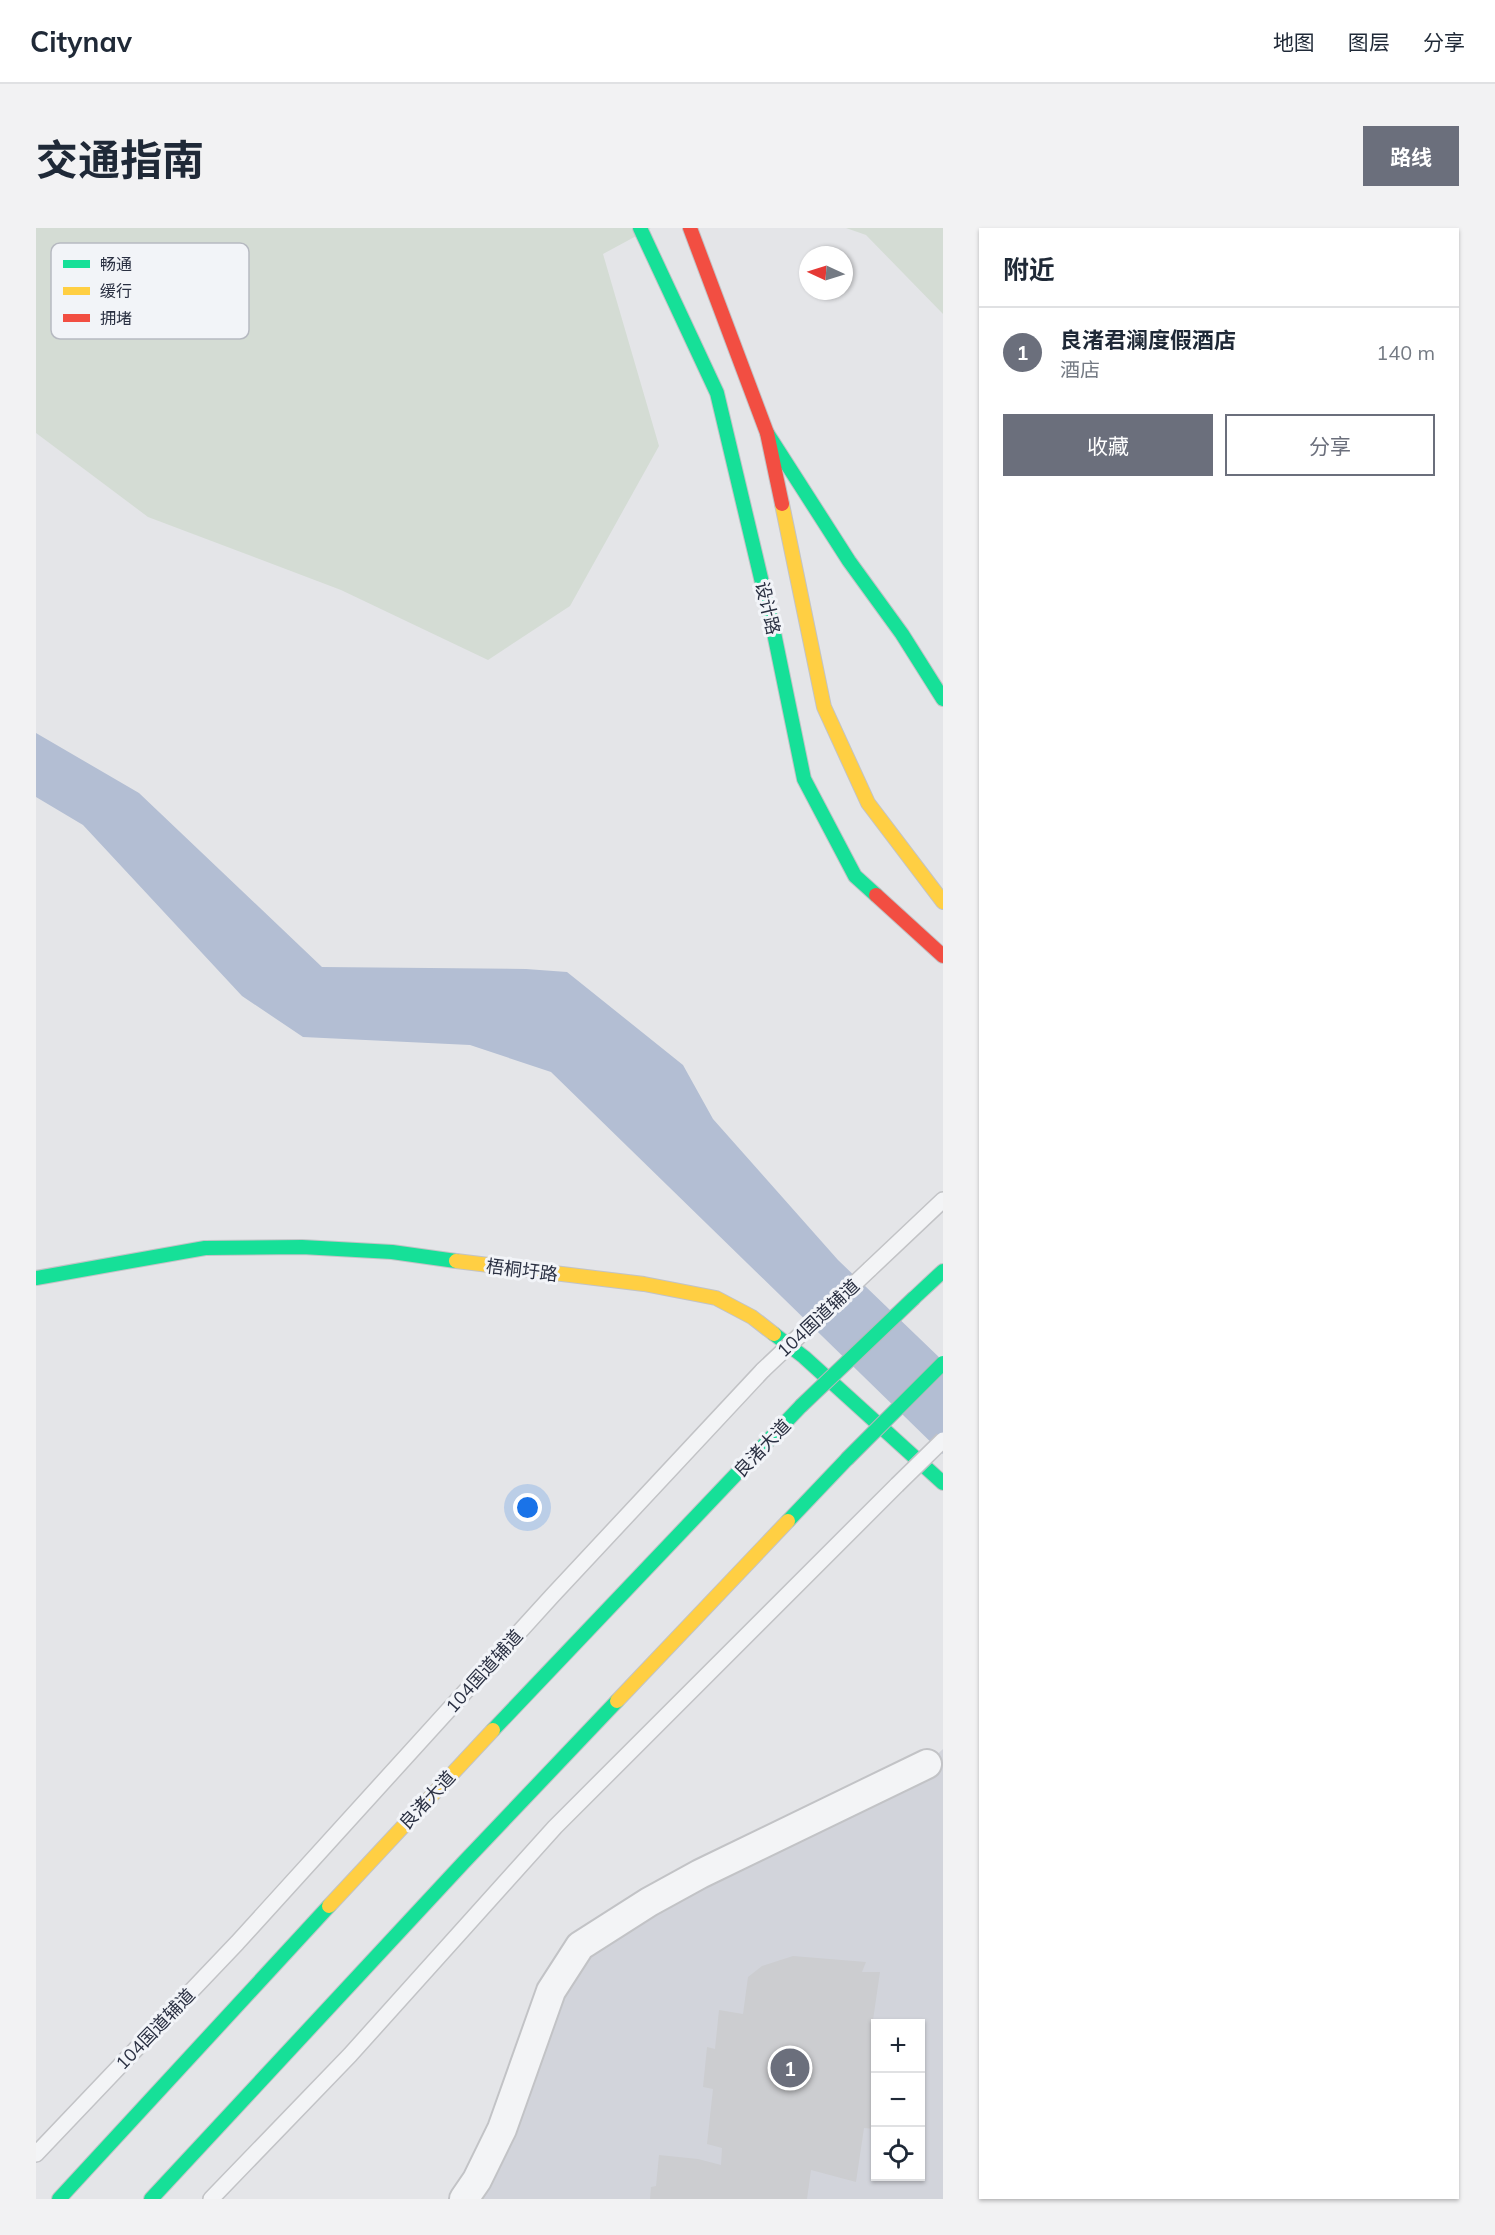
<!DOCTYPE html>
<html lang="zh">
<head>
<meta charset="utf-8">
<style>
	:root { --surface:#fff; --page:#f2f2f3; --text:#1f2937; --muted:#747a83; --line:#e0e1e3; --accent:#6b6f7c }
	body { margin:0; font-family:Mulish,"Noto Sans SC",sans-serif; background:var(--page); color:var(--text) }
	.controls { position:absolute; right:18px; bottom:18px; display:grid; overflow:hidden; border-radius:0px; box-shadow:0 2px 4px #0004 }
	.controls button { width:54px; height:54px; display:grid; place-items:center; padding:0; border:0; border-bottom:2px solid var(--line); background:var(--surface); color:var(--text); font:30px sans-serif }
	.compass { position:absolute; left:763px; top:18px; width:54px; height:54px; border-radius:50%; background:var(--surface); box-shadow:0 2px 4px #0004; rotate:274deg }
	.you { position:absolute; left:492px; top:1280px; width:21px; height:21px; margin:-15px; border:4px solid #fff; border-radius:50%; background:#1a73e8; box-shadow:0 0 0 9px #1a73e833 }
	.badge { display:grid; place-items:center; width:39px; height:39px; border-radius:50%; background:var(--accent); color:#fff; font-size:20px; font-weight:700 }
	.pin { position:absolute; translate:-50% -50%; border:3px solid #fff; box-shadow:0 2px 6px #0006 }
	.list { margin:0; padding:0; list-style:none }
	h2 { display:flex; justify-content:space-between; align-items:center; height:78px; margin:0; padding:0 24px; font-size:26px }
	h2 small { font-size:20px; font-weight:400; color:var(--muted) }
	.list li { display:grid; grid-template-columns:39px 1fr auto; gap:18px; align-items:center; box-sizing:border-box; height:90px; padding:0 24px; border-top:2px solid var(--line) }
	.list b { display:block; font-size:22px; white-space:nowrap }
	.list p { margin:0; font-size:20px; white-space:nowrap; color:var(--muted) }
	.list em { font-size:20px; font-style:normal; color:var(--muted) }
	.actions { display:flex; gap:12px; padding:18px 24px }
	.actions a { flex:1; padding:14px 0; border:2px solid var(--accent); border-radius:0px; text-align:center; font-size:21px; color:var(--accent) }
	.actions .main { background:var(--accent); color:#fff }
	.icon { flex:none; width:33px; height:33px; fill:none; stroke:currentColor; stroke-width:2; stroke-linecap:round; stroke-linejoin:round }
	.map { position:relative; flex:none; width:907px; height:1971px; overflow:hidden; border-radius:0px }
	header { display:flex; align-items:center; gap:36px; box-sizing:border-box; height:84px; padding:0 30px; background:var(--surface); border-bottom:2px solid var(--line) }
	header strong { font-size:28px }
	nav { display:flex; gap:33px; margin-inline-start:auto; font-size:21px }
	.intro { display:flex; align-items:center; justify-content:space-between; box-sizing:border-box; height:144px; padding:0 36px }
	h1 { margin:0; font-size:42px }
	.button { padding:15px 27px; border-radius:0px; background:var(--accent); color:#fff; font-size:21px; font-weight:700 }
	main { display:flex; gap:36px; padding:0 36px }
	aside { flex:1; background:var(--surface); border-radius:0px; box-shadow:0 2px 4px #0004 }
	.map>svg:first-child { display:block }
	.built { fill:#d2d4db; fill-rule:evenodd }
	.green { fill:#d4dcd4 }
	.water { fill:#b3bed3 }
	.building { fill:#cccdd0 }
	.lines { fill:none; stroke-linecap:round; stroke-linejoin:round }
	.lane-casing { stroke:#c2c3c6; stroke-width:18 }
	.street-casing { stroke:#c2c3c6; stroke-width:32 }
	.fast-casing { stroke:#c2c3c6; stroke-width:16 }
	.slow-casing { stroke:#c2c3c6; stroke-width:16 }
	.jam-casing { stroke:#c2c3c6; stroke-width:16 }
	.lane { stroke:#f3f4f6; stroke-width:15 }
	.street { stroke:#f3f4f6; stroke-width:28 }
	.fast { stroke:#16e098; stroke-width:14 }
	.slow { stroke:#ffcf43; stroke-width:14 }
	.jam { stroke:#f24e42; stroke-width:14 }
	.lane-bridge-casing { stroke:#c2c3c6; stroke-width:18; stroke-linecap:butt }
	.fast-bridge-casing { stroke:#b6b8bd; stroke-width:16; stroke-linecap:butt }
	.lane-bridge { stroke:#f3f4f6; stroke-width:15 }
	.fast-bridge { stroke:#16e098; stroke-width:14 }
	.labels { text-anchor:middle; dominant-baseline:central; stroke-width:6; stroke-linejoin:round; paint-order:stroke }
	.street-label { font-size:18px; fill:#2a3042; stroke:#f2f4f8 }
	.key { fill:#f2f4f8; stroke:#b6b9c1; stroke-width:1.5 }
	.key-label { font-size:16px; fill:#2a3042 }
</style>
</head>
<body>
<header>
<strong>Citynav</strong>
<nav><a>地图</a><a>图层</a><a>分享</a></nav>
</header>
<div class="intro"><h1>交通指南</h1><a class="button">路线</a></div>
<main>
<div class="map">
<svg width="907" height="1971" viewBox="0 0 907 1971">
	<rect width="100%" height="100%" fill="#e4e5e8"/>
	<!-- built -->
	<path class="built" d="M907 1521V1971H428L544 1718 891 1536ZM840 1796H884V1948H840Z"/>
	<!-- green -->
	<path class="green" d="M0 0H615L567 26 623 218 534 378 452 432 305 362 112 289 0 205Z
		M810 0H907V86L830 7Z"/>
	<!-- water -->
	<path class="water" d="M0 505 103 565 286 739 490 741 531 744 647 837 677 891 802 1032 907 1133V1226L515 844 434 817 267 809 206 768 47 597 0 569Z"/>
	<!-- building -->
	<path class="building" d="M757 1728 830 1734 826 1744H844L837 1792 853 1793 852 1796H840V1901L828 1900 820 1954 775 1942 771 1971H614L615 1959 620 1958 623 1927 662 1931 685 1937 686 1920 671 1916 677 1861 667 1859 671 1819 679 1821 683 1782 707 1786 712 1749 726 1738Z"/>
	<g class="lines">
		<defs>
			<path id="lane" d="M834 1041 907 972
				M0 1926 201 1715 516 1368 727 1142
				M175 1971 314 1827 519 1599 861 1257"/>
			<path id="street" d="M428 1971 441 1952 466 1901 515 1763 544 1718 613 1674 664 1646 891 1536"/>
			<path id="fast" d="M604 0 681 165 738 405 768 551 819 648 840 667
				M731 205 813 333 866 406 907 471
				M0 1050 169 1020 266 1019 356 1024 420 1033
				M878 1070 907 1043
				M738 1106 768 1129 907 1255
				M752 1293 811 1231
				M457 1502 765 1178
				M23 1971 293 1678
				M115 1971 428 1634 581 1473"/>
			<path id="slow" d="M746 276 788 479 832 575 907 674
				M420 1033 608 1056 680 1070 716 1089 738 1106
				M581 1473 752 1293
				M293 1678 457 1502"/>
			<path id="jam" d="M654 0 731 205 746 276
				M840 667 907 728"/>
		</defs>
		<!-- lane casing -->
		<use href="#lane" class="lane-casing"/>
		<!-- street casing -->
		<use href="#street" class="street-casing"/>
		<!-- fast casing -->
		<use href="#fast" class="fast-casing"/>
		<!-- slow casing -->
		<use href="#slow" class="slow-casing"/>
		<!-- jam casing -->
		<use href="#jam" class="jam-casing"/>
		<!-- lane -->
		<use href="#lane" class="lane"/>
		<!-- street -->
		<use href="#street" class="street"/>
		<!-- fast -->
		<use href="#fast" class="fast"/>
		<!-- slow -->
		<use href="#slow" class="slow"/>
		<!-- jam -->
		<use href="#jam" class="jam"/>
		<defs>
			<path id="lane-bridge" d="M727 1142 834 1041
				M861 1257 907 1212"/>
			<path id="fast-bridge" d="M765 1178 878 1070
				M811 1231 907 1135"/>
		</defs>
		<!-- lane-bridge casing -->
		<use href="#lane-bridge" class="lane-bridge-casing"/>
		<!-- fast-bridge casing -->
		<use href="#fast-bridge" class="fast-bridge-casing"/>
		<!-- lane-bridge -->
		<use href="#lane-bridge" class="lane-bridge"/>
		<!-- fast-bridge -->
		<use href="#fast-bridge" class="fast-bridge"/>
	</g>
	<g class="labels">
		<!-- street labels -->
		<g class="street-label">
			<text transform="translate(732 380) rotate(77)">设计路</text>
			<text transform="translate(486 1042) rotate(7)">梧桐圩路</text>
			<text transform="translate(782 1090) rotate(-43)">104国道辅道</text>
			<text transform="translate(726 1220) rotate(-46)">良渚大道</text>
			<text transform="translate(448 1443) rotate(-48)">104国道辅道</text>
			<text transform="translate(391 1572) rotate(-47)">良渚大道</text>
			<text transform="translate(119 1801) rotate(-46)">104国道辅道</text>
		</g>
	</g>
	<!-- legend -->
	<rect x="15" y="15" width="198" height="96" rx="9" class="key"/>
	<rect x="27" y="32" width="27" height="8" fill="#16e098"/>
	<rect x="27" y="59" width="27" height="8" fill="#ffcf43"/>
	<rect x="27" y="86" width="27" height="8" fill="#f24e42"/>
	<g class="key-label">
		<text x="64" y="42">畅通</text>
		<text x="64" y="69">缓行</text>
		<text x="64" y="96">拥堵</text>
	</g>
</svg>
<div class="controls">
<button>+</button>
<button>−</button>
<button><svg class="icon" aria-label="locate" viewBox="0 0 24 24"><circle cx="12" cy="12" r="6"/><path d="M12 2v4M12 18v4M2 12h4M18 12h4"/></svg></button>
</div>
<svg class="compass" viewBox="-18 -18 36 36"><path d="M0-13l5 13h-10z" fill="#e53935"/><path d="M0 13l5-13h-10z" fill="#747a83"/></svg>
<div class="you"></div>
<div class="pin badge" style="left:754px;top:1840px">1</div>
</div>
<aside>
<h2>附近<small></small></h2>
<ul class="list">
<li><span class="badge">1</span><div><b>良渚君澜度假酒店</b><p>酒店</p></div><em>140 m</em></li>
</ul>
<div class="actions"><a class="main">收藏</a><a>分享</a></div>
</aside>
</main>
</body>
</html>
